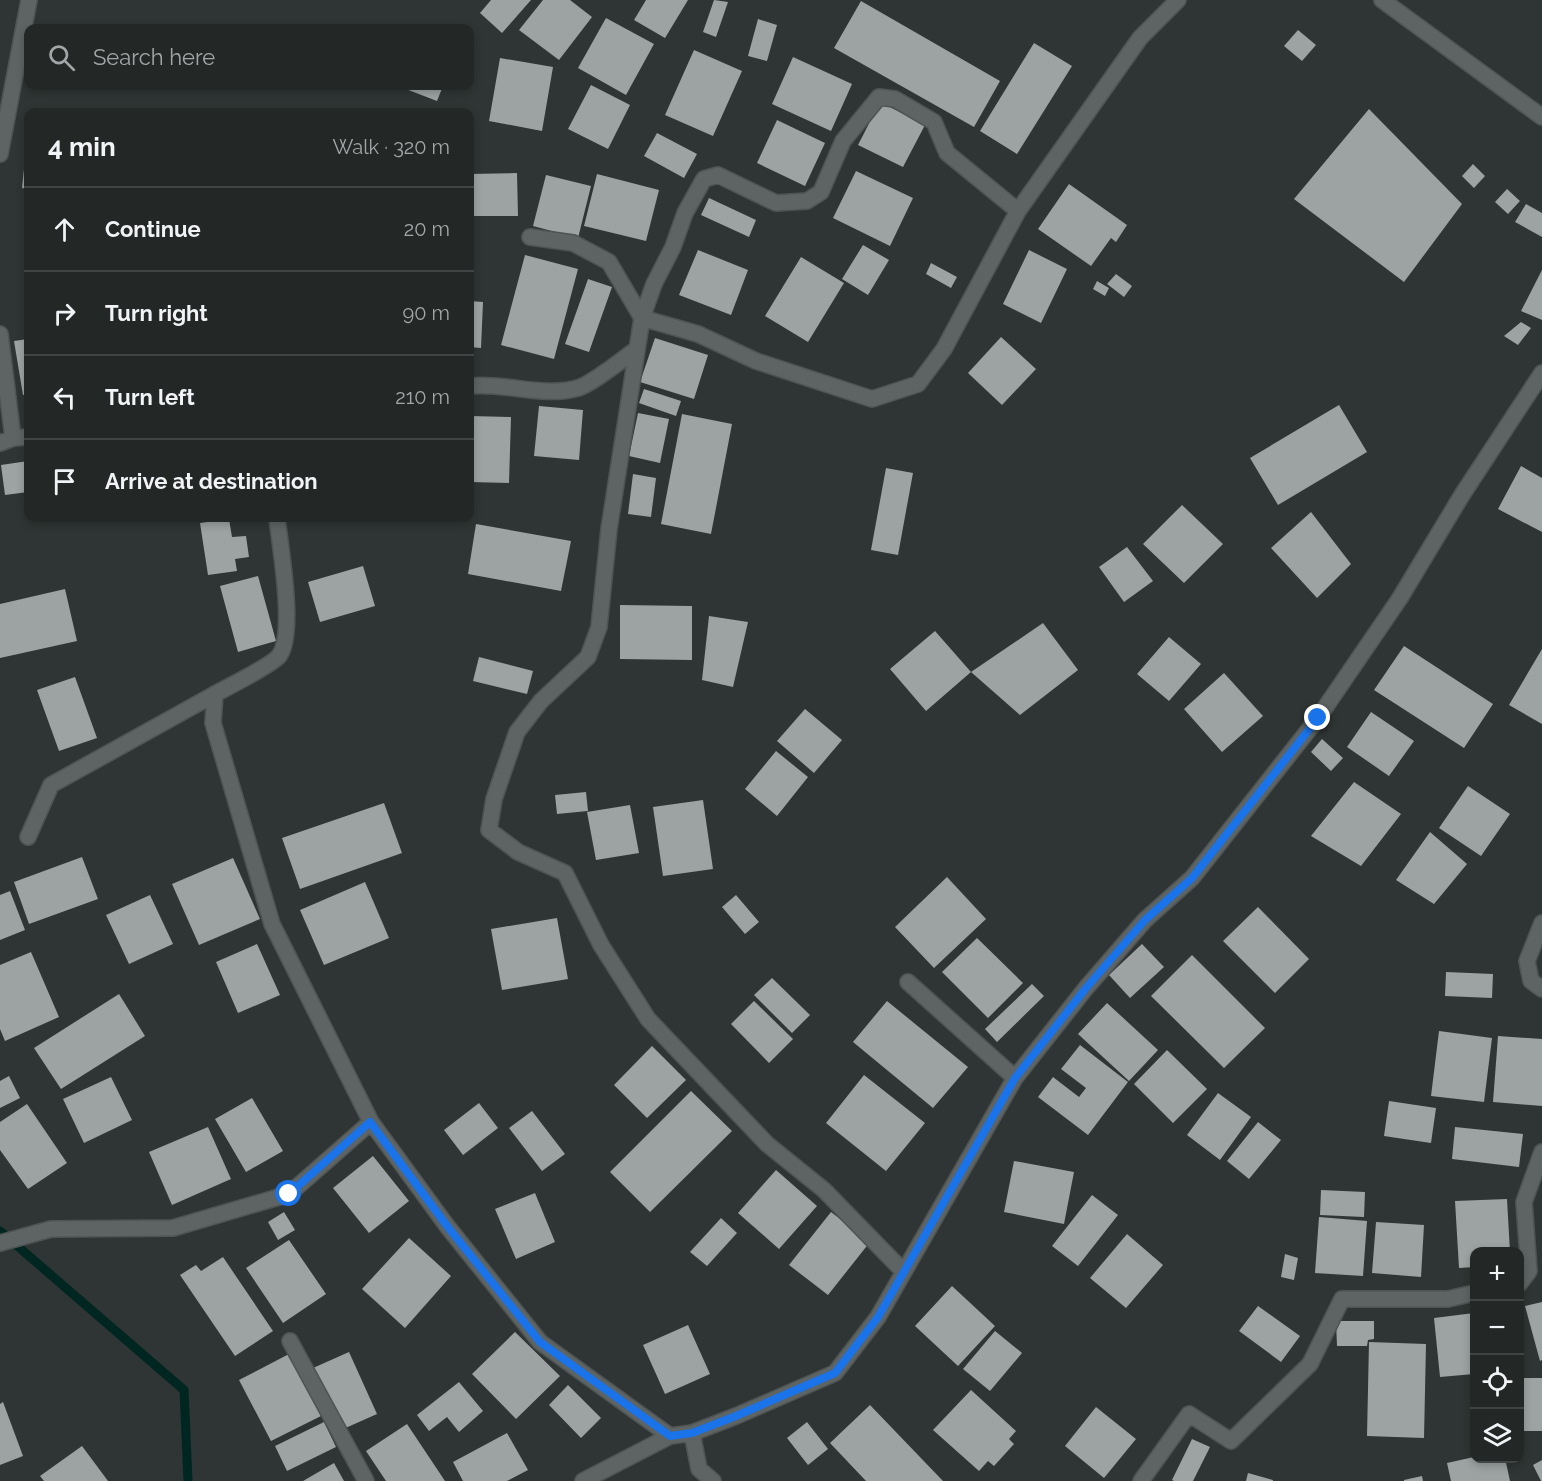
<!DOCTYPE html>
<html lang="en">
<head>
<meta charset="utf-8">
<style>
	:root { --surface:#232827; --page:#2f3433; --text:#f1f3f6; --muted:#a3a6a7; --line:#404444 }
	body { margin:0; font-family:Raleway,sans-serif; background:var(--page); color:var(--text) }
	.controls { position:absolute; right:18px; bottom:18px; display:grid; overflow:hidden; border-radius:12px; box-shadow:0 3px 9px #0003 }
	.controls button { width:54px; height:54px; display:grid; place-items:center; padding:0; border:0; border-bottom:2px solid var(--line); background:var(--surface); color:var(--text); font:30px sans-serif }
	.stop { position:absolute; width:18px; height:18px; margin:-14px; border:4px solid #1a73e8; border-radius:50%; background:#fff }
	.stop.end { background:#1a73e8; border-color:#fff; box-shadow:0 2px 6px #0008 }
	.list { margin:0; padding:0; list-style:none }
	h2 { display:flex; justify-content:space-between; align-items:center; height:78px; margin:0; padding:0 24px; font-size:26px }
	h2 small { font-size:20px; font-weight:400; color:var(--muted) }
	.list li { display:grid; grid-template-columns:39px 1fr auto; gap:18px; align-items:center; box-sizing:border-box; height:84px; padding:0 24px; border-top:2px solid var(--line) }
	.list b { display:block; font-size:22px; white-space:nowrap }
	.list em { font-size:20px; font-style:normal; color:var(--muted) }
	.icon { flex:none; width:33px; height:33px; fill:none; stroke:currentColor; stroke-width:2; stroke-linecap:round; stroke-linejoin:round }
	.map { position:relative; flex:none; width:1542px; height:1481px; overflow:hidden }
	.search { position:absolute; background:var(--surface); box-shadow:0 3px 9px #0003; left:24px; top:24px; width:450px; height:66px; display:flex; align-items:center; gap:15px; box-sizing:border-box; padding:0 21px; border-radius:12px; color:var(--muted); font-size:22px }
	.panel { position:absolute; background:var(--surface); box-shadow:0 3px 9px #0003; left:24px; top:108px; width:450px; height:414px; border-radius:12px }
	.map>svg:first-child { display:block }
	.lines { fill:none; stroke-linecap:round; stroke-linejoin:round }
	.stream { stroke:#002622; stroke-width:9 }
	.building { fill:#9ca3a2 }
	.minor-casing { stroke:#4e5453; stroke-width:18 }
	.secondary-casing { stroke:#4e5453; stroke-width:18 }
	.minor { stroke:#5d6463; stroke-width:15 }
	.secondary { stroke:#5d6463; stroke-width:15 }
	.route { stroke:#1a73e8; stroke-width:8 }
</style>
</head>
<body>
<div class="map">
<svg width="1542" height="1481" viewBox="0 0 1542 1481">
	<rect width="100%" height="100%" fill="#2f3534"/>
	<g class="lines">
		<!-- stream -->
		<path class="stream" d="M0 1231 184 1390 188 1481"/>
	</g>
	<!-- building -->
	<path class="building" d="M491 0H531L502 33 480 13Z
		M543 0H570L592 17 559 60 519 30Z
		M646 0H688L665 38 634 20Z
		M714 0 728 2 716 37 703 32Z
		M861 1 1000 81 974 127 834 48Z
		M606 18 654 44 626 95 578 68Z
		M758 19 777 25 767 61 748 56Z
		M1298 30 1316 45 1302 61 1284 46Z
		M1034 43 1072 66 1017 154 980 131Z
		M694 50 742 71 713 136 665 115Z
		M793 57 852 84 831 131 772 104Z
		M500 58 553 67 542 131 489 121Z
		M591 85 630 105 608 149 568 129Z
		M398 86H443L437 101Z
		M880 102 925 125 903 167 858 145Z
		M1369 109 1462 204 1404 282 1294 199Z
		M777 120 825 143 805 186 757 163Z
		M657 133 697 154 684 178 644 156Z
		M27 140H28V189L22 188Z
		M1473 164 1485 176 1474 188 1462 176Z
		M856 171 913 198 890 246 833 218Z
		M517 173 518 216H470V174Z
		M597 174 659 190 646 241 584 226Z
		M546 175 591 186 578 238 533 226Z
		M1069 184 1127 225 1116 242 1111 238 1091 266 1038 229Z
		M1507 189 1520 201 1508 214 1495 202Z
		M709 198 756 220 749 237 701 215Z
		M1526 204 1542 213V237L1515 222Z
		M863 245 889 260 868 295 842 279Z
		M698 250 748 270 731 315 679 295Z
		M1029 250 1067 269 1041 323 1003 304Z
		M525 255 578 269 554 359 501 345Z
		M801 257 844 283 808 342 765 316Z
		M931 263 957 277 951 288 926 274Z
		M1542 270V320L1521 311Z
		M1116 274 1132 286 1124 297 1107 284Z
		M588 279 612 287 589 352 565 344Z
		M1097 281 1109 288 1105 296 1093 289Z
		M470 301 483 302 481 348 470 347Z
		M1521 322 1531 328 1518 345 1504 336Z
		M1001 337 1036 369 1002 405 968 373Z
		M655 338 708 355 694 399 640 382Z
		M28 339V394L23 395 14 341Z
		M644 389 681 401 676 416 639 403Z
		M1339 405 1367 452 1278 505 1250 458Z
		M539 406 583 410 579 460 534 456Z
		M638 413 669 419 660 463 629 456Z
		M682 414 732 424 711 534 661 524Z
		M470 416 511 417 509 483 470 482Z
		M28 461V492L5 495 1 465Z
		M1521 466 1542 478V532L1498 509Z
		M886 468 913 473 898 555 871 550Z
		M633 474 656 478 651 517 628 514Z
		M1182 505 1223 544 1184 583 1143 544Z
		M1311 512 1351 564 1317 598 1271 548Z
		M229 519 232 537 246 536 249 557 235 559 237 571 208 575 200 523Z
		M476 524 571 541 561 591 468 574Z
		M1127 547 1153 581 1124 602 1099 567Z
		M363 566 375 606 320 622 308 582Z
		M258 576 276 641 238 652 220 586Z
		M65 589 77 641 0 658V604Z
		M620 605 692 606V660L620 659Z
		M709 616 748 622 733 687 702 680Z
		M1043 623 1078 670 1020 715 971 672Z
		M935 631 971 672 926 711 890 669Z
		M1169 637 1201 664 1169 701 1137 674Z
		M1404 646 1493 704 1464 748 1374 690Z
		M1542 649V724L1509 705Z
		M479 657 533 671 527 694 473 681Z
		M1224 673 1263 716 1222 752 1184 709Z
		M75 677 97 738 59 751 37 690Z
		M805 709 842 740 814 773 777 741Z
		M1371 712 1414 741 1389 776 1347 747Z
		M1322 739 1343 758 1331 771 1311 752Z
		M776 751 808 777 777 816 745 789Z
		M1354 782 1401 814 1361 866 1311 836Z
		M1468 786 1510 814 1481 856 1439 828Z
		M586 792 588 811 557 814 555 795Z
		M703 800 713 869 663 876 653 807Z
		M384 803 402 853 300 889 282 838Z
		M630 805 639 853 596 860 587 812Z
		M1430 832 1467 864 1434 904 1396 880Z
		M82 857 98 899 29 924 14 882Z
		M233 858 260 919 199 945 172 884Z
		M947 877 986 919 934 968 895 927Z
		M365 882 389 938 324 965 300 910Z
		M10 891 25 930 0 940V895Z
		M150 895 173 944 129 964 106 915Z
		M736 895 759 922 745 934 722 907Z
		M1258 907 1309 959 1275 993 1223 941Z
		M557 918 568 979 502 990 491 929Z
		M977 938 1023 983 988 1018 942 972Z
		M257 944 280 995 238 1013 216 962Z
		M1142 944 1164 967 1130 998 1109 975Z
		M31 952 59 1017 5 1041 0 1029V965Z
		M1192 955 1265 1028 1224 1068 1151 996Z
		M1446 972 1493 974 1492 998 1445 996Z
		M772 978 810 1015 792 1033 754 995Z
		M1032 984 1044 996 997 1042 985 1029Z
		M119 994 145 1036 61 1089 34 1048Z
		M754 1001 793 1039 769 1063 731 1024Z
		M887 1001 968 1067 933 1108 853 1042Z
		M1107 1003 1158 1050 1129 1081 1078 1034Z
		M1439 1031 1492 1038 1484 1102 1431 1096Z
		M1498 1036 1542 1039V1106L1493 1102Z
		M1080 1045 1128 1082 1088 1135 1038 1097 1053 1077 1079 1097 1086 1088 1061 1069Z
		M652 1046 686 1080 647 1118 614 1085Z
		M1167 1050 1207 1089 1173 1123 1134 1084Z
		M864 1075 925 1123 886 1171 826 1123Z
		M9 1076 20 1098 0 1108V1081Z
		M111 1077 132 1120 84 1143 63 1099Z
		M691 1091 732 1131 650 1212 610 1172Z
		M1218 1093 1251 1117 1220 1160 1187 1135Z
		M252 1098 283 1151 246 1172 215 1119Z
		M1389 1101 1436 1108 1431 1143 1384 1136Z
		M479 1103 498 1128 463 1155 444 1130Z
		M27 1104 67 1163 28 1189 0 1150V1122Z
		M532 1111 565 1154 542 1171 509 1128Z
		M1258 1122 1281 1140 1249 1179 1227 1161Z
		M208 1127 231 1179 172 1205 149 1152Z
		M1455 1127 1523 1134 1519 1167 1452 1159Z
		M373 1156 409 1201 369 1233 333 1188Z
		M1014 1161 1074 1172 1064 1224 1004 1212Z
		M776 1170 817 1206 779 1249 738 1213Z
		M1321 1190 1365 1192 1364 1217 1320 1215Z
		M535 1193 555 1242 516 1259 495 1209Z
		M1092 1195 1118 1215 1078 1266 1052 1246Z
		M1507 1199 1510 1252H1474V1267L1459 1268 1455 1201Z
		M284 1212 295 1230 278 1240 268 1222Z
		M831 1212 870 1242 828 1295 789 1265Z
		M1319 1217 1367 1221 1363 1276 1315 1273Z
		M721 1218 737 1233 707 1266 690 1252Z
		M1376 1222 1424 1225 1421 1277 1372 1273Z
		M1127 1234 1163 1265 1126 1308 1090 1278Z
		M409 1238 451 1276 405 1328 362 1289Z
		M289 1240 326 1294 283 1323 246 1268Z
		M1285 1254 1298 1258 1294 1280 1281 1277Z
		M223 1257 273 1331 235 1356 180 1275 196 1265 201 1271Z
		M952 1286 995 1326 958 1366 915 1326Z
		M1542 1302V1360L1540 1361 1525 1306Z
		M1258 1306 1300 1336 1281 1362 1239 1331Z
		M1474 1313V1374L1440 1377 1434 1318Z
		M1336 1321H1374V1339L1368 1340 1367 1346H1337Z
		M688 1325 710 1374 665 1394 643 1345Z
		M995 1331 1022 1353 990 1391 963 1369Z
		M515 1332 560 1376 516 1419 472 1374Z
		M1369 1342 1426 1344 1424 1438 1367 1436Z
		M349 1352 377 1414 341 1430 313 1368Z
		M289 1354 321 1416 271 1441 239 1380Z
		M1520 1378H1542V1431H1520Z
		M459 1382 483 1411 459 1432 447 1417 429 1431 417 1415Z
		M568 1385 601 1418 581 1438 549 1405Z
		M971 1390 1016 1431 1009 1439 1014 1444 994 1466 988 1461 979 1471 933 1430Z
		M3 1402 23 1456 0 1465V1404Z
		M870 1405 943 1481H866L830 1443Z
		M1096 1407 1136 1439 1104 1478 1065 1446Z
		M324 1422 336 1447 287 1471 275 1446Z
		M807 1422 828 1449 808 1465 787 1438Z
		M407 1424 445 1481H386L366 1451Z
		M507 1433 528 1470 507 1481H463L453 1462Z
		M1192 1439 1210 1447 1193 1481H1174L1172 1480Z
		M82 1446 108 1481H44L40 1476Z
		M1474 1457 1505 1458 1510 1481H1451L1447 1463Z
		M1542 1460V1481H1541L1533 1465Z
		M334 1463 344 1481H303Z
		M1248 1473 1273 1480V1481H1246Z
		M1422 1476 1423 1481H1404V1480Z"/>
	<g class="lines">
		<defs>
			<path id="minor" d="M0 154 29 0
				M1018 211 947 153 934 122 895 99 879 97 843 141 821 192 807 201 776 203 718 175 704 179 685 213 673 247 654 284 642 318 698 334 756 361 872 399 918 384 944 349 1018 211 1140 38 1178 0
				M530 237 573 243 609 262 642 318 609 529 599 627 588 657 541 701 517 732 494 799 489 830 518 852 565 873 601 945 648 1019 767 1144 824 1190 902 1270
				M0 334 13 438
				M470 386C504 382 544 398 578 388 592 384 624 358 637 349
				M0 443 13 438 28 437
				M277 518C280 546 296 634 279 656 272 665 228 687 215 694L213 723 272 924 371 1122 447 1226 540 1342 670 1436
				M28 837 51 785 215 694
				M1542 923 1527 961 1531 981 1542 989
				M908 982 1015 1078
				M0 1243 51 1229 173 1228 289 1194 371 1122
				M1520 1283 1529 1271 1524 1202 1542 1152
				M290 1341 366 1481
				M692 1433 699 1469 713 1481
				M583 1481 670 1436 692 1433 736 1416 835 1373 878 1317 1015 1078 1086 988 1145 920 1192 878 1318 718 1400 598 1462 495 1542 373
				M1141 1481 1189 1414 1231 1441 1310 1364 1342 1299H1448L1474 1293"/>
			<path id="secondary" d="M1382 0 1542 117"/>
		</defs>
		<!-- minor casing -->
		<use href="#minor" class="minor-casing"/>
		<!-- secondary casing -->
		<use href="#secondary" class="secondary-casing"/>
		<!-- minor -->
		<use href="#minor" class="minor"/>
		<!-- secondary -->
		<use href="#secondary" class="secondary"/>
	</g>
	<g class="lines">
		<!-- route -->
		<path class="route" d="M289 1194 370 1122 447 1226 540 1342 670 1436 692 1433 736 1416 835 1373 878 1317 1015 1078 1086 988 1145 920 1192 878 1318 718"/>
	</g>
</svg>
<div class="controls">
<button>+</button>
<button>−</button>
<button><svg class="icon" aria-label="locate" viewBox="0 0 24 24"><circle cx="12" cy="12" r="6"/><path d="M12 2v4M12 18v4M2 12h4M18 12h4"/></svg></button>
<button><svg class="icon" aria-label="layers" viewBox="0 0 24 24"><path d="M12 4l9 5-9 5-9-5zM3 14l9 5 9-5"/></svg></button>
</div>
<div class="stop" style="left:289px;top:1194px"></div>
<div class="stop end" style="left:1318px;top:718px"></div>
<div class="search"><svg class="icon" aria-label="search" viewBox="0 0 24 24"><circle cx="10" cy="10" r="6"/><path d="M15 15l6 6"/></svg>Search here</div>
<section class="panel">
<h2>4 min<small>Walk · 320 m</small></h2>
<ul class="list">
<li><svg class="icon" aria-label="ahead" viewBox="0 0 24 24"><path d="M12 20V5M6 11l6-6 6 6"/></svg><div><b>Continue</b></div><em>20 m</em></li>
<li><svg class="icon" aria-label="right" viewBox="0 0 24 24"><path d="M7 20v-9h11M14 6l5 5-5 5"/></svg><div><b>Turn right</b></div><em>90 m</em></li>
<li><svg class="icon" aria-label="left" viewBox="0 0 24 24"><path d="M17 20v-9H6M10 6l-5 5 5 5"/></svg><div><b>Turn left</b></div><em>210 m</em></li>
<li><svg class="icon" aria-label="arrive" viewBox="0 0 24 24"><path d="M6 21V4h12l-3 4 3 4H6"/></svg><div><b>Arrive at destination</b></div></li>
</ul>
</section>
</div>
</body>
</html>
